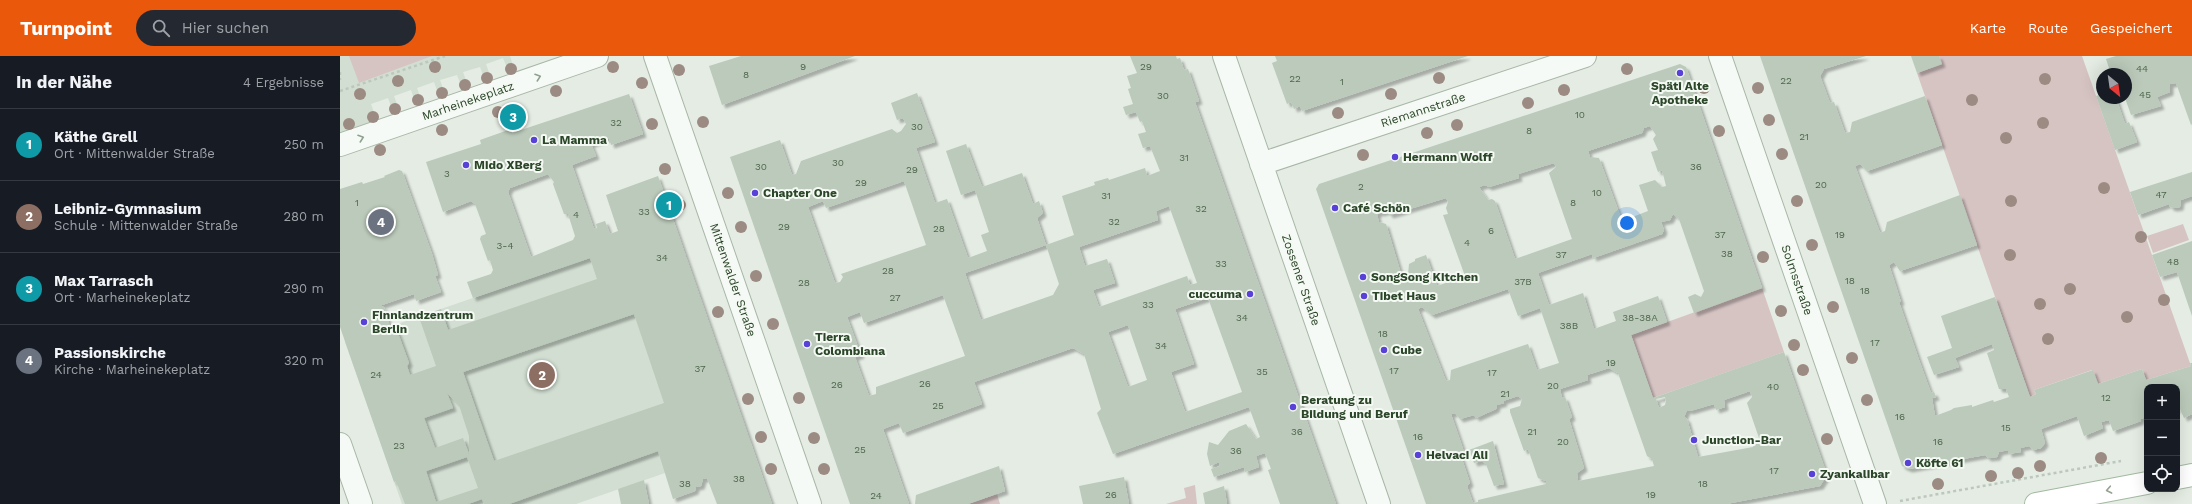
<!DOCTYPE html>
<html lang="de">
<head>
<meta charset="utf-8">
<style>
	:root { --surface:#171b24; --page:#242831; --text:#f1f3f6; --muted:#9ea1a6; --line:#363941; --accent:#ea580c }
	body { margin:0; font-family:"Work Sans",sans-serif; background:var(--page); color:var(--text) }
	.controls { position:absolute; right:12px; bottom:12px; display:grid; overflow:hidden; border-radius:8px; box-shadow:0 4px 16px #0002 }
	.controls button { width:36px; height:36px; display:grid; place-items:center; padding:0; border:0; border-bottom:1px solid var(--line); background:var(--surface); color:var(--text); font:20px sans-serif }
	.compass { position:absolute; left:1756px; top:12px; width:36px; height:36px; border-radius:50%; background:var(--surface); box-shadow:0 4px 16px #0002; rotate:151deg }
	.you { position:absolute; left:1287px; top:167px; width:14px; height:14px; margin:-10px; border:3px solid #fff; border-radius:50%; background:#1a73e8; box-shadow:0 0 0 6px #1a73e833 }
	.badge { display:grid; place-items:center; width:26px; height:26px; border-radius:50%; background:var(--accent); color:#fff; font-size:13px; font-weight:700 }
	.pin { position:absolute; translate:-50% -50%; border:2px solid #fff; box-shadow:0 1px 4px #0006 }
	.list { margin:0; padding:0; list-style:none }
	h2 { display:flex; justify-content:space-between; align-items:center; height:52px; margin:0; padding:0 16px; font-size:17px }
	h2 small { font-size:13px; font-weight:400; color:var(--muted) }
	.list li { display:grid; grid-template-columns:26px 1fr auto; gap:12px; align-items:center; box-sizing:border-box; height:72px; padding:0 16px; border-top:1px solid var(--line) }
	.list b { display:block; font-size:15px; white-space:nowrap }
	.list p { margin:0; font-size:13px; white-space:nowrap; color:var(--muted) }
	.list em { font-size:13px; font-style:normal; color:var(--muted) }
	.icon { flex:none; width:22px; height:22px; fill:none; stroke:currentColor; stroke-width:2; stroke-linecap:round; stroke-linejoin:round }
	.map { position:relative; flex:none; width:1852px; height:448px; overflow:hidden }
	header { display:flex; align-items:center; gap:24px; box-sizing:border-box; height:56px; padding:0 20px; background:var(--accent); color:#fff }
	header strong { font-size:19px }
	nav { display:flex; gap:22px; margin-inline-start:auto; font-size:14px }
	.search { width:280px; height:36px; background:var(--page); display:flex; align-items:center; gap:10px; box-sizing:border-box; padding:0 14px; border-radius:22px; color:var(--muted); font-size:15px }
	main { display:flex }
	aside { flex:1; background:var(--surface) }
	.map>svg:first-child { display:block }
	.built { fill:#d2ded1 }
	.green { fill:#d6c4c3 }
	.building { fill:#bbcaba; fill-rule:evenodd; filter:url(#shadow) }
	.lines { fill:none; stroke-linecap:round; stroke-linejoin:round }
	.minor-casing { stroke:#a9b7a7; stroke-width:24 }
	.major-casing { stroke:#a3b9a1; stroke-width:24 }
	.path { stroke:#bdc8bd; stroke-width:2.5; stroke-dasharray:3 3; stroke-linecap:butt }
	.minor { stroke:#f6faf6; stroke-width:22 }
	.major { stroke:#fff; stroke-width:22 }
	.tree { fill:#9c8b83 }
	.oneway { stroke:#90a090 }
	.oneway2 { stroke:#95a294 }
	.poi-dot { fill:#5841d8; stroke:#f4f9f3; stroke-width:1.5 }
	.labels { text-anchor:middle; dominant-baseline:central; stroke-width:4; stroke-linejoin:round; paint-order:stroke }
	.number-label { font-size:10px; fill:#4f674d }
	.poi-label { font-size:12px; font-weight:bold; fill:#2b4629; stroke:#f4f9f3; text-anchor:start }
	.street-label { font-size:12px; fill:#2b4629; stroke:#f4f9f3 }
</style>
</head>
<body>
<header>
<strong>Turnpoint</strong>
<div class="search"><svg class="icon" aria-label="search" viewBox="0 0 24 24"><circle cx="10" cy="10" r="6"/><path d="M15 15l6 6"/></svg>Hier suchen</div>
<nav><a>Karte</a><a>Route</a><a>Gespeichert</a></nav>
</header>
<main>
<aside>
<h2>In der Nähe<small>4 Ergebnisse</small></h2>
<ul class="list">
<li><span class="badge" style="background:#0f9aa8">1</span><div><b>Käthe Grell</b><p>Ort · Mittenwalder Straße</p></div><em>250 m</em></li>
<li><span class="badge" style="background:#8d6e63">2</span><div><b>Leibniz-Gymnasium</b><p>Schule · Mittenwalder Straße</p></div><em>280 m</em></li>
<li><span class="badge" style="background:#0f9aa8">3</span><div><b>Max Tarrasch</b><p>Ort · Marheinekeplatz</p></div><em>290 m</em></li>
<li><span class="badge" style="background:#6b7280">4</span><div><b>Passionskirche</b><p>Kirche · Marheinekeplatz</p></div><em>320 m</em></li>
</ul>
</aside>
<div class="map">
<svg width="1852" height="448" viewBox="0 0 1852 448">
	<defs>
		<filter id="shadow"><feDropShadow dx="3.5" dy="3.5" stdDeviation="1" flood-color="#0004"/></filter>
	</defs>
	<rect width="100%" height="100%" fill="#e4ece3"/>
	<!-- built -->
	<path class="built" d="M0 0H170L175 17 170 19 163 2 146 8 152 25 146 27 140 11 123 16 129 33 123 35 117 19 100 24 106 41 100 43 94 26 77 32 83 49 77 51 71 34 54 40 60 57 54 59 48 42 31 48 37 65 0 78Z
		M336 172 411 387 236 448H62L5 286Z"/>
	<!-- green -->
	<path class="green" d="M9 0H92L19 27Z
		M1599 0H1742L1851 310 1806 324 1802 313 1758 328 1752 314 1694 334 1696 338 1690 341 1577 17 1601 8Z
		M1843 168 1849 184 1813 197 1807 180Z
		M1422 232 1444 296 1313 342 1291 279Z
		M855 429 857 448H826L846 442 844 432Z
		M657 438 660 448H628Z"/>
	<!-- building -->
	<path class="building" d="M401 0H515L382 49 369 10Z
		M790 0H836L837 3 840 2 844 14 848 13 859 45 855 46 996 448H940L928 414 931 413 925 397 916 400 919 411 905 416 904 411 874 421 871 413 880 410 879 406 870 410 867 398 869 386 878 389 889 375 906 368 916 383 920 381 909 351 773 398 757 357 761 353 744 298 733 292 634 326 642 348 563 377 559 367 543 373 569 448H510L390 101 440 84 452 119 456 118 461 105 552 73 557 77 561 75 566 68 563 62 557 64 551 47 577 37 595 86 576 92 595 147 607 143 628 202 647 195 641 179 649 176 635 134 621 139 606 95 626 88 642 131 682 117 693 148 699 145 703 157 697 162 706 189 734 179 722 140 755 129 754 126 768 122 769 124 805 112 807 120 820 115 810 90 803 92 798 78 806 76 802 65 800 66 796 56 786 59 783 51 793 48 788 33 791 32 787 20 797 17ZM564 125 586 189 501 218 503 221 500 226 495 227 468 151 483 145 486 152ZM829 150 857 227 850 229 847 220 759 251 753 234 775 227 767 203 745 210 739 191 818 164 816 155ZM706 189 719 228 713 239 641 264 625 217ZM603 239 625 300 536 331V338L529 340 515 301 521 299 507 261 520 256 524 267ZM868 242 902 336 845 356 831 316 854 308 835 253ZM788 269 807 324 788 331 768 276Z
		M935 0H1128L962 55 960 50 954 53 951 46 947 48 932 7 937 5Z
		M1420 0H1526L1484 13 1480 20 1490 47 1494 46 1505 77 1510 76 1512 66 1585 40 1602 89 1527 115 1520 108 1515 110 1540 177 1545 175 1547 166 1620 139 1637 189 1560 215 1554 206 1549 209 1561 246H1559L1579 304 1591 337 1594 336 1596 341 1592 342 1595 360 1611 354 1614 352 1632 349V351L1653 344 1654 346 1669 341 1666 333H1659L1647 297 1654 294 1652 288 1615 302 1619 311 1594 319 1587 301 1612 292 1601 260 1655 241 1690 341 1696 338 1694 334 1753 314 1758 328 1802 313 1806 324 1851 310 1850 307H1852V358L1844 362 1840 353 1837 354V331H1807V361L1800 363 1801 365 1773 375 1769 364 1761 366 1763 372 1744 380 1737 360 1701 373 1705 387 1701 392 1693 394 1689 390 1680 392 1681 396 1668 398V394L1659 396 1657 401 1648 402 1645 399 1569 413 1562 410Z
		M1571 0H1599L1602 8 1577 17Z
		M1776 0H1852V68L1851 69 1836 27 1830 28V36L1817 41 1821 50 1791 59 1785 42 1786 18H1771L1766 3Z
		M1340 8 1346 11 1422 232 1354 257 1348 241 1355 238 1361 241 1364 235 1339 163 1333 158 1330 164 1321 166 1324 174 1322 178 1253 202 1252 198 1198 217 1209 249 1243 237 1254 273 1276 265 1273 256 1318 240 1327 266 1291 279 1313 342 1444 296 1487 419 1480 430 1386 448H1086L976 133 979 128ZM1310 70 1316 79 1313 83 1318 94 1311 96 1318 116 1322 114 1326 130 1322 131 1315 124 1299 129 1308 155 1282 165 1259 102 1250 101 1248 95 1302 77 1304 72ZM1214 107 1216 111 1209 117 1232 183 1175 203 1155 145 1152 143 1148 144 1139 131 1145 129 1149 131 1179 122 1178 118ZM1106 142 1108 146 1106 152 1108 158 1103 159 1125 220 1097 230 1086 199 1075 203V205L1069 208 1068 219 1062 221 1046 168 1039 166 1037 159 1039 156 1041 157 1047 155 1050 159ZM1168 233 1178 260 1200 252 1219 307 1197 314 1188 288 1111 314 1110 324 1106 325 1078 253 1082 251 1092 259ZM1269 312 1278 317 1307 400 1312 403 1314 410 1238 425 1237 417 1244 412 1229 363 1232 361 1225 341 1222 342 1220 333 1248 324 1247 319ZM1410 335 1412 341 1407 347 1419 382 1416 384 1413 391 1358 401 1347 363 1344 361 1347 354 1350 355 1374 348 1376 354 1385 351 1384 344ZM1178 340 1182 343 1180 350 1170 353V356L1184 395 1188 393 1198 422 1206 425V428L1138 444V446L1133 447 1127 430 1130 427 1120 397 1124 396 1111 358 1115 357 1120 363 1134 359 1136 362 1156 353 1157 349 1164 347 1163 345ZM1325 341 1326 345 1325 349 1319 352 1316 343Z
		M289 38 303 78 271 89 269 82 251 88 256 100 232 109 254 173 257 172 256 168 265 165 270 178 278 175 266 139 318 120 432 448H377L367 422 363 423 361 430 356 431 355 435 333 443 318 395 169 448H144L142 443 128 448H65L56 425 54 426 0 271V133L22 126 23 128 45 121 44 120 59 114 62 115 92 198 98 219 95 220 101 236 76 245 74 238 39 250 44 251 50 271 55 269 69 307 67 310 70 319 96 310 79 261 101 253 108 274 257 223 250 202 133 242 127 226 151 218 153 214 150 204 148 205 140 183 141 180 146 178 135 148 131 145 103 156 86 106 141 88 140 84 171 73 172 77ZM208 118 214 126 213 128 224 158H228L235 180 233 184 191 201 168 136 170 132ZM294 258 324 347 154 405 123 316ZM107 337 119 349 129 380V398L123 382 95 392 84 362 113 352ZM127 401 138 432 96 446 86 415Z
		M1762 38V42H1776L1785 68 1789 66 1797 86 1775 94 1756 40Z
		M1852 116V140L1841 144 1840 151 1834 152 1830 151 1829 148 1798 159 1790 136Z
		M1852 185V260L1837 216 1820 221 1812 199Z
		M1153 385 1164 428 1154 430 1146 408 1142 405 1134 407 1129 394Z
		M659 410 665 435 628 448H575L576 439Z
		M784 421 789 448H743L739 430Z
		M304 424 309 448H281L278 433Z
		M884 430 887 448H865L863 437Z"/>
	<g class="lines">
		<defs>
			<path id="minor" d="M315 0 470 448
				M884 0 1039 448
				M1380 0 1535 448
				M0 89 257 0
				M921 108 1245 0
				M0 388 21 448"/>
			<path id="major" d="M1837 422 1852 419
				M1696 448 1807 427"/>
		</defs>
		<!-- minor casing -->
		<use href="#minor" class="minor-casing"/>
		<!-- major casing -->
		<use href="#major" class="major-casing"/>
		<!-- path -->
		<path class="path" d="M0 16V24
			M0 35 105 0
			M1560 445 1781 405"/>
		<!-- minor -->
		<use href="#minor" class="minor"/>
		<!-- major -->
		<use href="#major" class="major"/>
	</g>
	<!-- trees -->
	<g class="tree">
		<circle cx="95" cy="11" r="6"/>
		<circle cx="273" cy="11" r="6"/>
		<circle cx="171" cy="13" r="6"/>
		<circle cx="1287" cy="13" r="6"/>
		<circle cx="339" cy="14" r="6"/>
		<circle cx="147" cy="22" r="6"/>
		<circle cx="1099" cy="22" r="6"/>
		<circle cx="1705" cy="23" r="6"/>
		<circle cx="58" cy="25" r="6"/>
		<circle cx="302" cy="27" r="6"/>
		<circle cx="125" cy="29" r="6"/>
		<circle cx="1364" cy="32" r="6"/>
		<circle cx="1418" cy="32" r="6"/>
		<circle cx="1224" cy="34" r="6"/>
		<circle cx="216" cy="35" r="6"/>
		<circle cx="102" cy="37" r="6"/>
		<circle cx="20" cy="38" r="6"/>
		<circle cx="1051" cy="38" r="6"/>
		<circle cx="78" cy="44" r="6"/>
		<circle cx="1632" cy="44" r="6"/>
		<circle cx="1188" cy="47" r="6"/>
		<circle cx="55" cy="53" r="6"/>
		<circle cx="158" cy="56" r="6"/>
		<circle cx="998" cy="57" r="6"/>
		<circle cx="33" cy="61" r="6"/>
		<circle cx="1429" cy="64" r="6"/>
		<circle cx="363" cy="66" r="6"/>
		<circle cx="1703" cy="67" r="6"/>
		<circle cx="9" cy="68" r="6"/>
		<circle cx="312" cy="68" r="6"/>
		<circle cx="1117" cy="69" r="6"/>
		<circle cx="102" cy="74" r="6"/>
		<circle cx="1379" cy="75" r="6"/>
		<circle cx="1087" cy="77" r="6"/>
		<circle cx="1666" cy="82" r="6"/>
		<circle cx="40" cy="94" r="6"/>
		<circle cx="1442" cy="98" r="6"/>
		<circle cx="1023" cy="99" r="6"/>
		<circle cx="325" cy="113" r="6"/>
		<circle cx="1764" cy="132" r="6"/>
		<circle cx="388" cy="137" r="6"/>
		<circle cx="1457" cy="145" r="6"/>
		<circle cx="1671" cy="145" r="6"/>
		<circle cx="340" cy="149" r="6"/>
		<circle cx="401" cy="171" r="6"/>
		<circle cx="1801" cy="181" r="6"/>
		<circle cx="1472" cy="189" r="6"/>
		<circle cx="1670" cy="199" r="6"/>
		<circle cx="1423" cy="201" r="6"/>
		<circle cx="416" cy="220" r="6"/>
		<circle cx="1730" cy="233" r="6"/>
		<circle cx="1824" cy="244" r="6"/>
		<circle cx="1700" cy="248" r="6"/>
		<circle cx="1493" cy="251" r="6"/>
		<circle cx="1441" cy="255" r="6"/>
		<circle cx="378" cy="256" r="6"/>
		<circle cx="1787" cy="261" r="6"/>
		<circle cx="433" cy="268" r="6"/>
		<circle cx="1708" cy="283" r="6"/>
		<circle cx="1454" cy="289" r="6"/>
		<circle cx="1512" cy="302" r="6"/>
		<circle cx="1463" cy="314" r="6"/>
		<circle cx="459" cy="342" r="6"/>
		<circle cx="408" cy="343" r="6"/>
		<circle cx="1527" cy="344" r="6"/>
		<circle cx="421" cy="381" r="6"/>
		<circle cx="474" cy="382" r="6"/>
		<circle cx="1487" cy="383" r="6"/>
		<circle cx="1761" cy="402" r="6"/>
		<circle cx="1700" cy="410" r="6"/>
		<circle cx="431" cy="413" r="6"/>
		<circle cx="484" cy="413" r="6"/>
		<circle cx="1678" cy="417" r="6"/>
		<circle cx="1651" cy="420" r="6"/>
		<circle cx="1598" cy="428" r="6"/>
	</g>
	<!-- one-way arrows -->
	<defs><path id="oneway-chevron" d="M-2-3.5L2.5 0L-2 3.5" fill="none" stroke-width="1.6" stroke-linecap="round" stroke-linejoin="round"/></defs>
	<g class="oneway">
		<use href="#oneway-chevron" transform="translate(198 21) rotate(-19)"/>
		<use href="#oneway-chevron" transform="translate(21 82) rotate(-19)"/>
	</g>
	<use class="oneway2" href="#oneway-chevron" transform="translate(1769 434) rotate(169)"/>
	<!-- markers -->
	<g class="poi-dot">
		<circle cx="1340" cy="17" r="4"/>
		<circle cx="194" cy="84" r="4"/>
		<circle cx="1055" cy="101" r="4"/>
		<circle cx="126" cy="109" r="4"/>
		<circle cx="415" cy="137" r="4"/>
		<circle cx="995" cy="152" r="4"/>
		<circle cx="1023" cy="221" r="4"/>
		<circle cx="910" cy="238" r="4"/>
		<circle cx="1024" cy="240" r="4"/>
		<circle cx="24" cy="266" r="4"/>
		<circle cx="467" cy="288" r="4"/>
		<circle cx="1044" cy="294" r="4"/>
		<circle cx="953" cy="351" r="4"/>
		<circle cx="1354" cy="384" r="4"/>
		<circle cx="1078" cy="399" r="4"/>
		<circle cx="1568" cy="407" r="4"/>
		<circle cx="1472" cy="418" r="4"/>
	</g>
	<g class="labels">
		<!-- number labels -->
		<g class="number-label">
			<text x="463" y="10">9</text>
			<text x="806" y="10">29</text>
			<text x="1802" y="12">44</text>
			<text x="406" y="18">8</text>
			<text x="955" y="22">22</text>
			<text x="1446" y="24">22</text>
			<text x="1002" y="25">1</text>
			<text x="1805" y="38">45</text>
			<text x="823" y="39">30</text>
			<text x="1240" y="58">10</text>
			<text x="276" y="66">32</text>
			<text x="577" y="70">30</text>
			<text x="1189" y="74">8</text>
			<text x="1464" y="80">21</text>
			<text x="844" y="101">31</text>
			<text x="498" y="106">30</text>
			<text x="421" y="110">30</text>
			<text x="1356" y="110">36</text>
			<text x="572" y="113">29</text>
			<text x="107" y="117">3</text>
			<text x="521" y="126">29</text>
			<text x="1481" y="128">20</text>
			<text x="1021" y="130">2</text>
			<text x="1257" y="136">10</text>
			<text x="1821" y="138">47</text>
			<text x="766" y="139">31</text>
			<text x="17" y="146">1</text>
			<text x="1233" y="146">8</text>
			<text x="861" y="152">32</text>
			<text x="304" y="155">33</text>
			<text x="236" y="158">4</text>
			<text x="774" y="165">32</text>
			<text x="444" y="170">29</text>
			<text x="599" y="172">28</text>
			<text x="1151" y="174">6</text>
			<text x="1380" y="178">37</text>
			<text x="1500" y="178">19</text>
			<text x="1127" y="186">4</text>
			<text x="165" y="189">3-4</text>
			<text x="1387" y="197">38</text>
			<text x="1221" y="198">37</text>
			<text x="322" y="201">34</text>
			<text x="1833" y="205">48</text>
			<text x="881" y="207">33</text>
			<text x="548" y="214">28</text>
			<text x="1510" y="224">18</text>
			<text x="1183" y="225">37B</text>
			<text x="464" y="226">28</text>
			<text x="1525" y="234">18</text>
			<text x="555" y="241">27</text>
			<text x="808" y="248">33</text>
			<text x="902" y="261">34</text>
			<text x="1300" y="261">38-38A</text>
			<text x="1229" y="269">38B</text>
			<text x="1043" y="277">18</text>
			<text x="1535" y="286">17</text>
			<text x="821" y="289">34</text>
			<text x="1271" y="306">19</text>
			<text x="360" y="312">37</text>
			<text x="1054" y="314">17</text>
			<text x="922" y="315">35</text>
			<text x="1152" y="316">17</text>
			<text x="36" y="318">24</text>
			<text x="585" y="327">26</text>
			<text x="497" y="328">26</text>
			<text x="1213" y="329">20</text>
			<text x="1433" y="330">40</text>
			<text x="1165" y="337">21</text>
			<text x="1766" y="341">12</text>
			<text x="598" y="349">25</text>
			<text x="1560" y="360">16</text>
			<text x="1666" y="371">15</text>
			<text x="957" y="375">36</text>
			<text x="1192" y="375">21</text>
			<text x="1078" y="380">16</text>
			<text x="1223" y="385">20</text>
			<text x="1598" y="385">16</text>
			<text x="59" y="389">23</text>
			<text x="520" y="393">25</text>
			<text x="896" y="394">36</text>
			<text x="1434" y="414">17</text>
			<text x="399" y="422">38</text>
			<text x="345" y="427">38</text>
			<text x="1363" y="427">18</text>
			<text x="771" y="438">26</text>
			<text x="1311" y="438">19</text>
			<text x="536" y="439">24</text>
		</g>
		<!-- poi labels -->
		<g class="poi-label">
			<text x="1340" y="30" text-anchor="middle">Späti Alte<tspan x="1340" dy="14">Apotheke</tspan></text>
			<text x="202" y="84">La Mamma</text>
			<text x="1063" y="101">Hermann Wolff</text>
			<text x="134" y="109">Mido XBerg</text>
			<text x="423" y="137">Chapter One</text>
			<text x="1003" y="152">Café Schön</text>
			<text x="1031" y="221">SongSong Kitchen</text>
			<text x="902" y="238" text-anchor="end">cuccuma</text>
			<text x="1032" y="240">Tibet Haus</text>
			<text x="32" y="259">Finnlandzentrum<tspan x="32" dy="14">Berlin</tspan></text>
			<text x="475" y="281">Tierra<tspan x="475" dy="14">Colombiana</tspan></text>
			<text x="1052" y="294">Cube</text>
			<text x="961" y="344">Beratung zu<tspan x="961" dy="14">Bildung und Beruf</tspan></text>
			<text x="1362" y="384">Junction-Bar</text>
			<text x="1086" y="399">Helvaci Ali</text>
			<text x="1576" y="407">Köfte 61</text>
			<text x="1480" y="418">Zyankalibar</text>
		</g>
		<!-- street labels -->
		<g class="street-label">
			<text transform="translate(128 45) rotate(-19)">Marheinekeplatz</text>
			<text transform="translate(1083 54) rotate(-18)">Riemannstraße</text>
			<text transform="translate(393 224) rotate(71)">Mittenwalder Straße</text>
			<text transform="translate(961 224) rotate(71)">Zossener Straße</text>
			<text transform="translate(1457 224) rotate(71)">Solmsstraße</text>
		</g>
	</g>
</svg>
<div class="controls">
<button>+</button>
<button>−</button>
<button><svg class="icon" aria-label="locate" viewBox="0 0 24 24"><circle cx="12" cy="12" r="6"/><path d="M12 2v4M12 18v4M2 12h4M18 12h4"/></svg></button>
</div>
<svg class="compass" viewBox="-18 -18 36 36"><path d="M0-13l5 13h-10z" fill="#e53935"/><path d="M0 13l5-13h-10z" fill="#9ea1a6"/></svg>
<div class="you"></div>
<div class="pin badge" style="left:329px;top:149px;background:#0f9aa8">1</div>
<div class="pin badge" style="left:202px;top:319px;background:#8d6e63">2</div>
<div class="pin badge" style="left:173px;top:61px;background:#0f9aa8">3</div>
<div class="pin badge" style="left:41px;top:166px;background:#6b7280">4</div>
</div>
</main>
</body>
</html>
